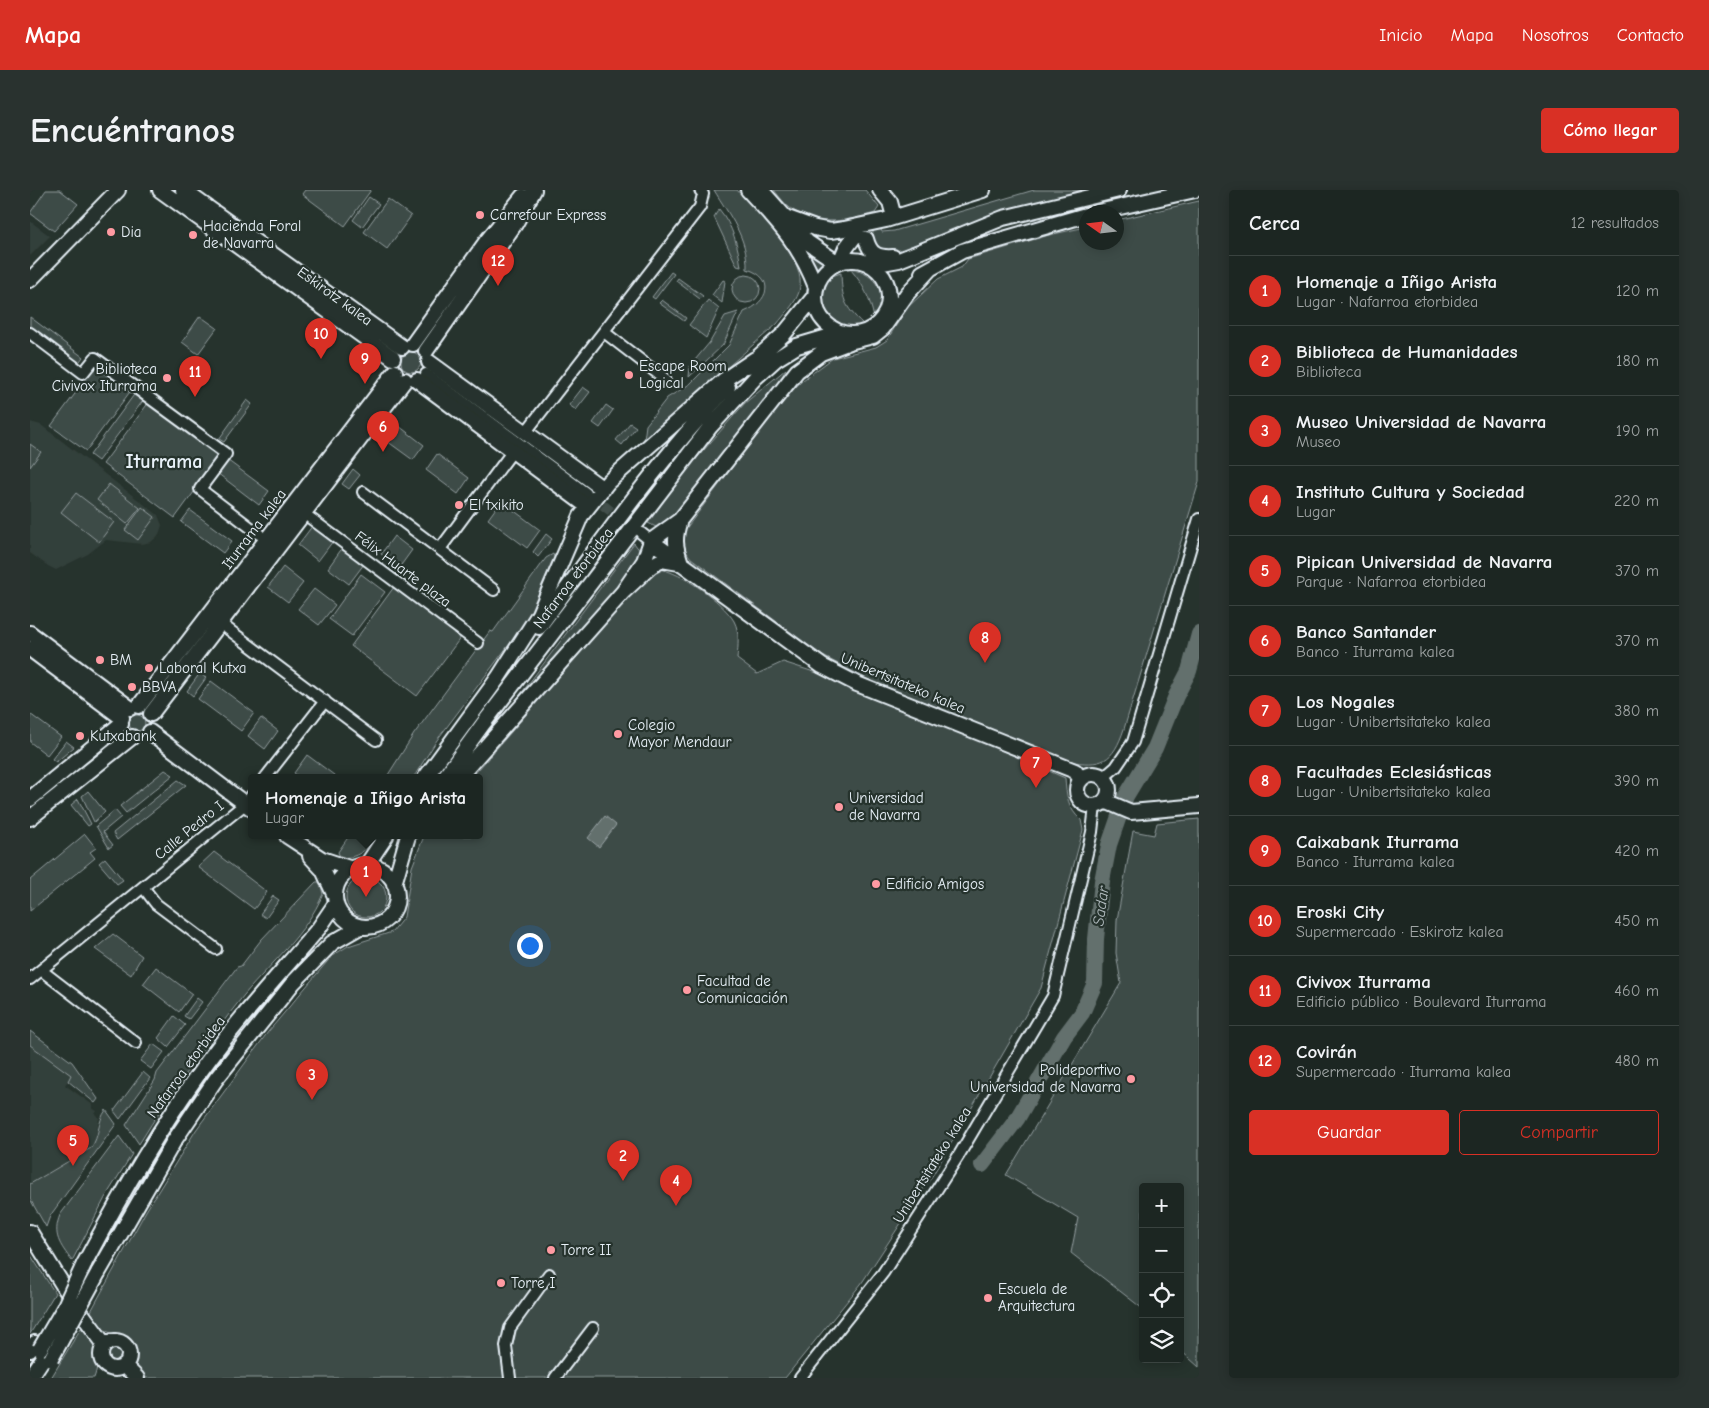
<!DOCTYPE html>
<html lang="es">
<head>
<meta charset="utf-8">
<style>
	:root { --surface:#1c2622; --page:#29322f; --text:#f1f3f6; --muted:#a0a5a5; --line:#3a4340; --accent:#d93025 }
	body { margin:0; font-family:"Comic Neue",sans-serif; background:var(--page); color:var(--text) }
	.controls { position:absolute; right:15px; bottom:15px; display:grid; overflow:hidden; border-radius:5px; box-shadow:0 2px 12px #0003 }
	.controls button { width:45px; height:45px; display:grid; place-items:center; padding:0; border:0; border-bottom:1px solid var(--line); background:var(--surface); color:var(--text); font:25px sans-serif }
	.compass { position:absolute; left:1049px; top:15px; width:45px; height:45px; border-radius:50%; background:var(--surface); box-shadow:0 2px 12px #0003; rotate:284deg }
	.you { position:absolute; left:499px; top:755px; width:18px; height:18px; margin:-12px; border:4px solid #fff; border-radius:50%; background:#1a73e8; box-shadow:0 0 0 8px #1a73e833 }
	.badge { display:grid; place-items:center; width:32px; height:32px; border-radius:50%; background:var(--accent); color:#fff; font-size:16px; font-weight:700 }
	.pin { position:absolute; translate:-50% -41px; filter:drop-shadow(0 1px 2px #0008) }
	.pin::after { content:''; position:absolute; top:26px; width:18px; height:15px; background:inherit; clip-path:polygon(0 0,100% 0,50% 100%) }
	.popup { position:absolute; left:218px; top:584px; width:235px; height:65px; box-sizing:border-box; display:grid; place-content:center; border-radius:5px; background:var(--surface); filter:drop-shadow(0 1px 4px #0005); font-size:16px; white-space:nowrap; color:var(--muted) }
	.popup b { font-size:19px; color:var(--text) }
	.popup::after { content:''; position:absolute; left:50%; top:100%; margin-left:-10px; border:10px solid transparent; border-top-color:var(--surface) }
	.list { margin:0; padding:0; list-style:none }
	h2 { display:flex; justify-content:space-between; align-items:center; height:65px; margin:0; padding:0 20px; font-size:21px }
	h2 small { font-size:16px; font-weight:400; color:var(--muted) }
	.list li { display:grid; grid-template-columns:32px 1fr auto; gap:15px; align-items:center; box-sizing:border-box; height:70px; padding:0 20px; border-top:1px solid var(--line) }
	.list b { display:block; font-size:19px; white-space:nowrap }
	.list p { margin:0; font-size:16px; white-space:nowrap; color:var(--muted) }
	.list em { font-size:16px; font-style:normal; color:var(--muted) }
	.actions { display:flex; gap:10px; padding:15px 20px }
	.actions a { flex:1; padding:11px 0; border:1px solid var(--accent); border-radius:5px; text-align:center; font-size:18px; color:var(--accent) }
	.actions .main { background:var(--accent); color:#fff }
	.icon { flex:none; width:28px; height:28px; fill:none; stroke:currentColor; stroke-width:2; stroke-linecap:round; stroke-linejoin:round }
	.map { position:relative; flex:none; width:1169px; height:1188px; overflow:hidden; border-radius:5px }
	header { display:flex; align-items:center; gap:30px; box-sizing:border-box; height:70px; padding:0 25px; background:var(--accent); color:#fff }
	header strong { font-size:24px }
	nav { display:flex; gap:28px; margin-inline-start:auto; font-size:18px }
	.intro { display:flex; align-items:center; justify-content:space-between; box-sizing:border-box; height:120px; padding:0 30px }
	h1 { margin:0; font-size:35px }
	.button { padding:12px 22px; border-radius:5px; background:var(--accent); color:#fff; font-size:18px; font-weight:700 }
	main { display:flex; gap:30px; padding:0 30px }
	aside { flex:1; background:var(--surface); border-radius:5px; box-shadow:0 2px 12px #0003 }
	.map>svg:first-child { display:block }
	.built { fill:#333f3a }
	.green { fill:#3e4b47; stroke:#939ea0 }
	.water { fill:#636f6d; stroke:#98a3a5 }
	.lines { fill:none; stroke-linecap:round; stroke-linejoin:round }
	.river { stroke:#636f6d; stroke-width:16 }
	.street-tunnel { stroke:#43504b; stroke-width:10; stroke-dasharray:10 5; stroke-linecap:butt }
	.street-casing { stroke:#e8f1f8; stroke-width:14 }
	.secondary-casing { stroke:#e8f1f8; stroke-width:18 }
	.street { stroke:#26332d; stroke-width:10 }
	.secondary { stroke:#26332d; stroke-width:14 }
	.secondary-bridge-casing { stroke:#e8f1f8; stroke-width:18; stroke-linecap:butt }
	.secondary-bridge { stroke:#26332d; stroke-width:14 }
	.poi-dot { fill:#ff9aa2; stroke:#26332d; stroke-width:2 }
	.labels { text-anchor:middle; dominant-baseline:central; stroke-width:4.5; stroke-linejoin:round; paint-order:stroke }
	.poi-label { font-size:15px; fill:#e8f1f8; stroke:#26332d; text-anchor:start }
	.street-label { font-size:15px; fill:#e8f1f8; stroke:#26332d }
	.water-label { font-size:16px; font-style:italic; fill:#b3bdc0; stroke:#26332d }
	.district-label { font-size:20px; font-weight:bold; fill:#e8f1f8; stroke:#26332d }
</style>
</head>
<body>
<header>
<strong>Mapa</strong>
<nav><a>Inicio</a><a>Mapa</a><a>Nosotros</a><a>Contacto</a></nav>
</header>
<div class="intro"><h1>Encuéntranos</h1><a class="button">Cómo llegar</a></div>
<main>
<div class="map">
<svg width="1169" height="1188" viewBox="0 0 1169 1188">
	<rect width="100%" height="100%" fill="#26332d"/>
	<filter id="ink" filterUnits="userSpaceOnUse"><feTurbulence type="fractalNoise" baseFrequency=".02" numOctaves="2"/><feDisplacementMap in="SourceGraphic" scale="10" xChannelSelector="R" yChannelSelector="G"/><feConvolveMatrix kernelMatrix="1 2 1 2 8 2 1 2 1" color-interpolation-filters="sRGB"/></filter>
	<g filter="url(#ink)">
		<!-- built -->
		<path class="built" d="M0 31 20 46 0 66Z
			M0 232 11 235 128 325 132 335 129 345 121 352 112 354 76 350 58 364 26 380 18 376 0 363Z
			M0 855 42 886 35 895 63 915 62 918 67 921 65 924 69 928 66 951 61 958 0 994Z"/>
		<!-- green -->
		<path class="green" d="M16 0H30L48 14 24 41 0 23Z
			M275 0H341L315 36 272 4Z
			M684 0H707C727 23 779 68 769 102 765 114 754 125 747 134L614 250 616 235 637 208 660 194 699 155 714 122C739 112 746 88 717 79 718 48 699 25 684 0Z
			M744 0H835L849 17 845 23C817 31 789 37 763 20 756 16 749 6 744 0Z
			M1004 0H1070L983 20 864 62 848 63 841 47 844 40 850 38 852 42 864 41Z
			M339 7 349 14 332 37 323 30Z
			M358 9 381 26 357 59 334 42Z
			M1169 11V292L1094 539C1083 572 1072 577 1038 571L837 489 793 466 661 368C653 359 653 352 655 340L753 210 773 190 803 168 846 157 857 150 877 118 908 89 932 77 938 69 1019 45 1056 37V52H1086L1087 30Z
			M689 19C703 36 708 56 711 77L707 76 684 27Z
			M779 59 794 71 786 79 776 61Z
			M821 80C845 81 862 108 844 128 840 109 834 95 821 80Z
			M641 82 644 84 625 109 622 107Z
			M811 83C812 109 814 116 833 134 805 149 780 112 802 86Z
			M702 99a14 14 0 1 1 28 0a14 14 0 1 1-28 0Z
			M648 88 673 106 670 109 646 91Z
			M693 90 695 91 692 113 682 105Z
			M632 110 656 128 654 131 629 113Z
			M678 110 689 119 676 148 659 135Z
			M708 122 693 155 659 187 660 176 680 152 695 126Z
			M170 126 187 138 168 164 152 152Z
			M0 127 53 167 47 175 0 140Z
			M371 172a10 10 0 1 1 20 0a10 10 0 1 1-20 0Z
			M68 173 102 199 56 261 21 236Z
			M756 179 750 191 644 326 628 338 618 333 653 284 715 213Z
			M553 197 560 202 546 220 539 215Z
			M106 202 115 208 68 271 60 265Z
			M217 210 222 214 194 252 189 249Z
			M119 212 191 265 145 328 73 274Z
			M576 215 583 220 570 238 563 233Z
			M361 230 394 255 383 270 350 246Z
			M600 233 606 237 592 255 586 250Z
			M0 254 11 262 0 277Z
			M407 264 439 288 428 304 396 280Z
			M197 270 239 301 229 315 187 283Z
			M323 279 330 285 319 299 312 294Z
			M79 294 110 318 97 334 67 310Z
			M46 303 84 332 69 352 31 322Z
			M471 311 510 340 497 358 458 329Z
			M112 317 125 327 108 350 95 340Z
			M160 320 202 351 193 363 151 332Z
			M283 335 303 351 288 371 268 355Z
			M516 344 522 349 508 367 503 362Z
			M364 346 382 360 369 378 351 364Z
			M604 353 611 362 586 402 480 522 478 521Z
			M313 357 334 374 319 394 298 378Z
			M523 364 524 367 496 432 407 550 383 588H356L384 544 460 441 463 442 516 368Z
			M253 377 273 393 258 412 238 397Z
			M629 379C651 382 692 411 704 431 710 442 708 457 707 469L727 484 753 472 809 490 1035 588C1036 605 1038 619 1051 630L1053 640 1011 798 904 983 831 1094 755 1188H112L104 1178C106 1133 77 1157 60 1123L116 1021 166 940 238 842 302 766 318 756 362 742 374 727 382 677 394 646H450V588H441L611 393Z
			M331 384 355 402 322 446 299 429Z
			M364 397 431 447 387 506 321 456Z
			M284 399 305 415 289 435 268 419Z
			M170 483 176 488 163 506 157 501Z
			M181 491 224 523 211 541 168 509Z
			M0 524 31 547 17 565 0 552Z
			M99 533a8 8 0 1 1 16 0a8 8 0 1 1-16 0Z
			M231 528 248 541 235 559 218 546Z
			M36 551 44 557 26 572 22 569Z
			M277 565 308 588H271L264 583Z
			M135 580 143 585 96 623 90 616Z
			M148 590 156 595 87 650 83 643Z
			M58 601 75 622 64 632 52 606Z
			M48 609 61 634 58 636 41 615Z
			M85 620 91 627 73 642 83 655 79 658 66 636Z
			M1169 629V1177L1150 1160V997H1113V1119L1041 1063 1048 1028 976 985 1091 793 1086 763 1087 730 1103 641 1124 645 1127 633Z
			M55 644 66 658 60 662 65 668 0 721V690Z
			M319 646H346C338 659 326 670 310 667L308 662Z
			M184 662 237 702 224 719 168 677Z
			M75 668 93 690 87 694 69 673Z
			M316 707a20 20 0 1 1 40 0a20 20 0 1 1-40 0Z
			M286 692H290L293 704C276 744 242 772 214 805 176 853 141 902 109 954L96 935 125 890 127 883 207 777 211 776 231 750Z
			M243 706 249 710 236 728 230 724Z
			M83 744 112 766 101 785 65 759Z
			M126 777 162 804 149 822 113 794Z
			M167 808 172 812 159 829 154 826Z
			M144 826 155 835 138 857 128 848Z
			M0 841 42 872 68 909 65 913 38 891 41 885 0 855Z
			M123 854 134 862 121 879 110 871Z
			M113 882 120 888 90 929 84 921Z
			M76 920 86 934 20 1026 16 1037 0 1009V994L61 958C70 946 67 932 76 920Z
			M89 946 102 964 76 1006 42 1071C30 1055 22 1045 30 1025Z
			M0 1064 25 1103 0 1144Z
			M51 1138 56 1143 58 1142C68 1156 70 1172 64 1188H21Z
			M77 1165a8 8 0 1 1 16 0a8 8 0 1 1-16 0Z"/>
		<!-- water -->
		<path class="water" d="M575 626 586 635 569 657 558 648Z"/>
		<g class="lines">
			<!-- river -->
			<path class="river" d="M952 975 987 929 1034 847 1052 823 1065 793 1066 749 1072 691 1079 655 1096 606 1125 558 1146 506 1159 481 1169 444"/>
			<!-- street-tunnel -->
			<path class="street-tunnel" d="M561 306 607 341"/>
			<defs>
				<path id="street" d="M574 142 635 189
					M0 143 53 183 65 168 196 264 170 299 229 344
					M396 184 556 303
					M495 243 670 17 673 4 670 0
					M333 302 464 400
					M280 328 448 453
					M611 343 621 351
					M410 359 482 262
					M190 433 346 550
					M235 588 295 511
					M1073 588 1086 577 1103 552 1169 329
					M113 697 126 714 186 759
					M11 780 106 853
					M0 789 215 614 222 605
					M480 1188 476 1156 480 1138 519 1084
					M525 1188 563 1138
					M770 1188 853 1083 929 965 1023 806 1062 642 1065 616"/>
				<path id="secondary" d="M130 0 363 168
					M153 0 372 157
					M718 0C749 34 769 53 786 97
					M731 0 777 52 808 73
					M850 0 860 12 864 27
					M1068 22 1165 0
					M755 27 785 38 801 41 814 39 856 30 953 0
					M836 49C840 64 847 68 863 67
					M785 107a37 37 0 1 1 74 0a37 37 0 1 1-74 0Z
					M810 72 816 58 833 35
					M841 75 869 70 973 28 1089 0
					M892 83 932 61 1056 25
					M0 90 88 0
					M383 154 456 52 493 6
					M811 154 843 146 853 138 877 104 900 79
					M396 161 485 34 504 0
					M399 172 573 299
					M718 176 754 144 784 107
					M387 190 558 317
					M650 330C644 348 645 356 651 373
					M621 351 792 476 827 494 1045 581 1051 590
					M593 402 614 371 621 351 650 330 767 181 791 163 820 152
					M509 437C569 355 628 270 698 197
					M0 443 100 518
					M0 459 92 528
					M109 516 365 182
					M121 524 375 190
					M120 542 222 619
					M1047 600a16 16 0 1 1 32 0a16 16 0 1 1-32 0Z
					M395 588 468 488 509 424 551 326 578 292 694 190 725 169
					M414 588 453 534 680 237 726 187 746 169 767 156 811 143
					M428 588 593 402 621 376 632 370 649 373
					M0 609 91 534
					M1075 611 1101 622 1169 616
					M0 628 102 547
					M257 646 292 669 322 679
					M280 666 293 680 305 706
					M305 706a31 31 0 1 1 62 0a31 31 0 1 1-62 0Z
					M336 676 356 646
					M364 694 378 646
					M0 1042 44 1113 75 1155
					M54 1074C89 1008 126 943 170 882 206 831 249 785 289 738L306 713
					M68 1083 144 951 186 889 263 793 302 753 330 737
					M71 1165a14 14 0 1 1 28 0a14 14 0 1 1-28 0Z
					M0 1160 5 1153
					M94 1175 107 1188
					M0 1188 16 1164"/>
			</defs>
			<!-- street casing -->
			<use href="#street" class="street-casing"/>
			<!-- secondary casing -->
			<use href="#secondary" class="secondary-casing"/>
			<!-- street -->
			<use href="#street" class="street"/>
			<!-- secondary -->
			<use href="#secondary" class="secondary"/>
			<defs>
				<path id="secondary-bridge" d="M10 1159 34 1118 54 1074
					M21 1169 68 1083"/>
			</defs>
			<!-- secondary-bridge casing -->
			<use href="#secondary-bridge" class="secondary-bridge-casing"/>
			<!-- secondary-bridge -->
			<use href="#secondary-bridge" class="secondary-bridge"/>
		</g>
	</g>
	<!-- markers -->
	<g class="poi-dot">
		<circle cx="450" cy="25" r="5"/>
		<circle cx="81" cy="42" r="5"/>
		<circle cx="163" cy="45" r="5"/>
		<circle cx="599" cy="185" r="5"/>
		<circle cx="137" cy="188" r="5"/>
		<circle cx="429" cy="315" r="5"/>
		<circle cx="70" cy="470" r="5"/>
		<circle cx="119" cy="478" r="5"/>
		<circle cx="102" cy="497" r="5"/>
		<circle cx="588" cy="544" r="5"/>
		<circle cx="50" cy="546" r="5"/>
		<circle cx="809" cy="617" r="5"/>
		<circle cx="846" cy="694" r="5"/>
		<circle cx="657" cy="800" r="5"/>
		<circle cx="1101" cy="889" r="5"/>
		<circle cx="521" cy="1060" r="5"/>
		<circle cx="471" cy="1093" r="5"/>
		<circle cx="958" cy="1108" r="5"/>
	</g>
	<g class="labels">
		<!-- poi labels -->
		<g class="poi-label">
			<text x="460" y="25">Carrefour Express</text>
			<text x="173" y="36">Hacienda Foral<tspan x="173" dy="17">de Navarra</tspan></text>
			<text x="91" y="42">Dia</text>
			<text x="609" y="176">Escape Room<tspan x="609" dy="17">Logical</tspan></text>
			<text x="127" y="179" text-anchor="end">Biblioteca<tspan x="127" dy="17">Civivox Iturrama</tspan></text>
			<text x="439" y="315">El txikito</text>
			<text x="80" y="470">BM</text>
			<text x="129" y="478">Laboral Kutxa</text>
			<text x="112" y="497">BBVA</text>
			<text x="598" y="535">Colegio<tspan x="598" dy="17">Mayor Mendaur</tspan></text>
			<text x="60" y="546">Kutxabank</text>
			<text x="819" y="608">Universidad<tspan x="819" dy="17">de Navarra</tspan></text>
			<text x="856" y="694">Edificio Amigos</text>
			<text x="667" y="791">Facultad de<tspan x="667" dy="17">Comunicación</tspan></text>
			<text x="1091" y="880" text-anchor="end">Polideportivo<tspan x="1091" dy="17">Universidad de Navarra</tspan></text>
			<text x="531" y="1060">Torre II</text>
			<text x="481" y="1093">Torre I</text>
			<text x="968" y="1099">Escuela de<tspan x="968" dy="17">Arquitectura</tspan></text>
		</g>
		<!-- street labels -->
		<g class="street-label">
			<text transform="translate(305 106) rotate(36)">Eskirotz kalea</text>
			<text transform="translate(224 339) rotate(-53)">Iturrama kalea</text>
			<text transform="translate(373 379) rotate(37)">Félix Huarte plaza</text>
			<text transform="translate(543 388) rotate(-53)">Nafarroa etorbidea</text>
			<text transform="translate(873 493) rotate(23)">Unibertsitateko kalea</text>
			<text transform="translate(159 640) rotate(-39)">Calle Pedro I</text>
			<text transform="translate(156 877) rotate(-54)">Nafarroa etorbidea</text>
			<text transform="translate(902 975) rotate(-58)">Unibertsitateko kalea</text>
		</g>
		<!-- water labels -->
		<g class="water-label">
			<text transform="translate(1071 716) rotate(-82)">Sadar</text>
		</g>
		<!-- district labels -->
		<g class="district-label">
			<text x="134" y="271">Iturrama</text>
		</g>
	</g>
</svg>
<div class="controls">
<button>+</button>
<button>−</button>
<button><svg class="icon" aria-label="locate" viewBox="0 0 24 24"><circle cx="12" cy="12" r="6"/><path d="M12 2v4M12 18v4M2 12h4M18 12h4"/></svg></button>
<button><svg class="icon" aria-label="layers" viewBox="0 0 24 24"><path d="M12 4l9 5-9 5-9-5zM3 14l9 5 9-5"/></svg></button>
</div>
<svg class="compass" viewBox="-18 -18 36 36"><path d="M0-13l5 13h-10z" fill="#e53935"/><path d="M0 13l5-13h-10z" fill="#a0a5a5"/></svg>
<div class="you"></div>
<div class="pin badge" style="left:336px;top:707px">1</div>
<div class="popup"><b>Homenaje a Iñigo Arista</b>Lugar</div>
<div class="pin badge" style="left:593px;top:991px">2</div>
<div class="pin badge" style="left:282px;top:910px">3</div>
<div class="pin badge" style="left:646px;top:1016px">4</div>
<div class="pin badge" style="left:43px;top:976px">5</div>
<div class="pin badge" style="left:353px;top:262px">6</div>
<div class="pin badge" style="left:1006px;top:598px">7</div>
<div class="pin badge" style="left:955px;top:473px">8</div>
<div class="pin badge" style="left:335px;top:194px">9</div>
<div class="pin badge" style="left:291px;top:169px">10</div>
<div class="pin badge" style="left:165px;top:207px">11</div>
<div class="pin badge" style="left:468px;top:96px">12</div>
</div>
<aside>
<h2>Cerca<small>12 resultados</small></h2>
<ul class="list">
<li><span class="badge">1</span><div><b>Homenaje a Iñigo Arista</b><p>Lugar · Nafarroa etorbidea</p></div><em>120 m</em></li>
<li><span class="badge">2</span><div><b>Biblioteca de Humanidades</b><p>Biblioteca</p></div><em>180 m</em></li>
<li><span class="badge">3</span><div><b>Museo Universidad de Navarra</b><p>Museo</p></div><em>190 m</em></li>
<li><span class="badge">4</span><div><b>Instituto Cultura y Sociedad</b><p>Lugar</p></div><em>220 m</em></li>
<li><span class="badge">5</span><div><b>Pipican Universidad de Navarra</b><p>Parque · Nafarroa etorbidea</p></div><em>370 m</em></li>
<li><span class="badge">6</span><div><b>Banco Santander</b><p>Banco · Iturrama kalea</p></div><em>370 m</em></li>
<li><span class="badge">7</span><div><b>Los Nogales</b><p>Lugar · Unibertsitateko kalea</p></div><em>380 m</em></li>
<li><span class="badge">8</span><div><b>Facultades Eclesiásticas</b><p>Lugar · Unibertsitateko kalea</p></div><em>390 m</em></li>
<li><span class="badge">9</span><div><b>Caixabank Iturrama</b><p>Banco · Iturrama kalea</p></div><em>420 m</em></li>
<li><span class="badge">10</span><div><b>Eroski City</b><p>Supermercado · Eskirotz kalea</p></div><em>450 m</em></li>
<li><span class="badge">11</span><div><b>Civivox Iturrama</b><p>Edificio público · Boulevard Iturrama</p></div><em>460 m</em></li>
<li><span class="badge">12</span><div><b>Covirán</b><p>Supermercado · Iturrama kalea</p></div><em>480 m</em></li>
</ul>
<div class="actions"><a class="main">Guardar</a><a>Compartir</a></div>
</aside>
</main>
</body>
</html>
